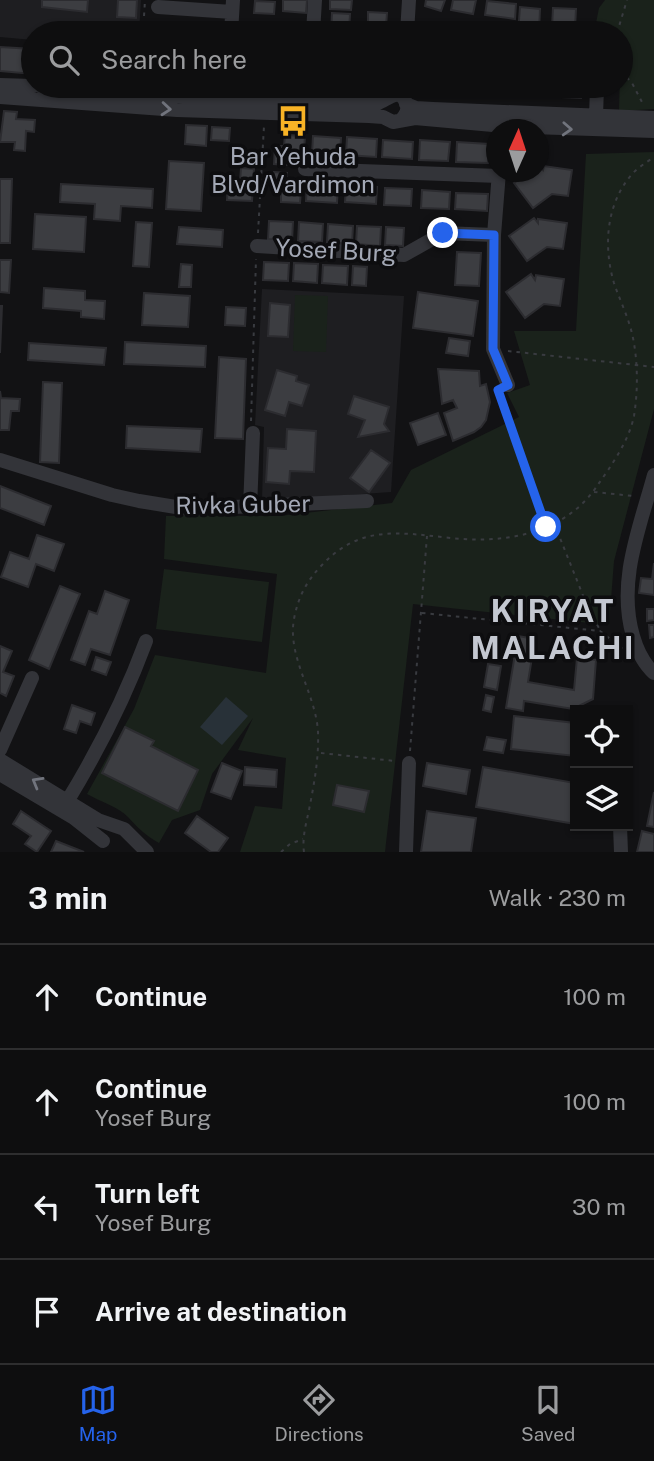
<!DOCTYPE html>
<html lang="en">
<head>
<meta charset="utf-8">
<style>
	:root { --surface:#0e0e0f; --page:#171718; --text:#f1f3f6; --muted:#9b9c9e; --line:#2e2e2f; --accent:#2563eb }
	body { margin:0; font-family:"Public Sans",sans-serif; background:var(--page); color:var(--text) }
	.controls { position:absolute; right:21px; bottom:21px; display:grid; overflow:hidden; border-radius:0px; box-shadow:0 2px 5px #0004 }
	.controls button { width:63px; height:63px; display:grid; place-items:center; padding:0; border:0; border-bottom:2px solid var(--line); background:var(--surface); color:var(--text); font:35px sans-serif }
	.compass { position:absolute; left:486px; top:119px; width:63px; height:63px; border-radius:50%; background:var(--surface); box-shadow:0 2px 5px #0004; rotate:3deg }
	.stop { position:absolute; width:21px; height:21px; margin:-16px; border:5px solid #2563eb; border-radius:50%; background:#fff }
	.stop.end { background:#2563eb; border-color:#fff; box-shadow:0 2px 7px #0008 }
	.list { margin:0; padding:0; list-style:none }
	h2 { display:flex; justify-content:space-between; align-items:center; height:91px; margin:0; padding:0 28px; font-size:30px }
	h2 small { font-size:23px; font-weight:400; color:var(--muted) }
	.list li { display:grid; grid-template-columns:46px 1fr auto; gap:21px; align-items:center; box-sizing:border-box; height:105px; padding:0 28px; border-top:2px solid var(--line) }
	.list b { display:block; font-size:26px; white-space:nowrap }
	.list p { margin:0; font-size:23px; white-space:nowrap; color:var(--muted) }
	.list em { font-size:23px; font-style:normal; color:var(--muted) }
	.icon { flex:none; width:38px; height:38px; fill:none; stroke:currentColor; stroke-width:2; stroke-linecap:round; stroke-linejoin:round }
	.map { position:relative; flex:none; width:654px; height:852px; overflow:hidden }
	.search { position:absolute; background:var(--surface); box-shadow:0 2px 5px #0004; left:21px; right:21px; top:21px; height:77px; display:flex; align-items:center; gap:18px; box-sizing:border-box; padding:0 24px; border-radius:38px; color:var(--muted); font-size:26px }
	.sheet { height:511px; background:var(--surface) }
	nav { display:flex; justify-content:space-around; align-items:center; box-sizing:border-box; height:98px; border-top:2px solid var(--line); background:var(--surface); font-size:19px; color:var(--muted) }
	nav a { display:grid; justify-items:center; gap:4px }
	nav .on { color:var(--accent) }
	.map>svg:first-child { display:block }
	.built { fill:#1e1e21 }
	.green { fill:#1a221b }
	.water { fill:#283138 }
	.building { fill:#3c3d41; stroke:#2c2c30; stroke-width:2 }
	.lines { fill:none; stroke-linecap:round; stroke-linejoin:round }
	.path { stroke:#393b40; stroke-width:2; stroke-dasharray:3.5 5; stroke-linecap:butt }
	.minor { stroke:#333439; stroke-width:14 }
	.oneway { stroke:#71747d }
	.route { stroke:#2563eb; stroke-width:9 }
	.labels { text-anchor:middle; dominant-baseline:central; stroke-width:7; stroke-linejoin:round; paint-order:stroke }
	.poi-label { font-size:24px; fill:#a3a8b5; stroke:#0d0d0f }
	.street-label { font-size:24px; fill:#a3a8b5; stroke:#0d0d0f }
	.district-label { font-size:32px; font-weight:bold; letter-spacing:2px; fill:#c4c8d1; stroke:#0d0d0f }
</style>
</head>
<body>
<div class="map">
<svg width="654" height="852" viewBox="0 0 654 852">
	<rect width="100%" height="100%" fill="#121214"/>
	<!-- built -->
	<path class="built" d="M0 0H141L139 33H33V40L0 37Z
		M262 289 404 296 391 492 262 501 264 427 255 425Z"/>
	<!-- green -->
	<path class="green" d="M605 0H654V109L619 111 621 33H594L599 8Z
		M654 152V409L614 561 609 625 413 604 385 852H240L255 806 282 809 286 758 238 750 253 718 212 774 200 810 172 820 159 843C146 836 138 828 128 817 119 807 99 801 87 794L134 709 155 655 266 673 277 574 164 559 166 516H279L392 503 411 470 519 417 507 393 530 385 514 331H576L586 154Z
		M295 295 328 296 326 352 293 351Z
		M164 569 269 582 262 642 156 629Z"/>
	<!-- water -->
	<path class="water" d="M226 697 248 716 222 745 200 727Z"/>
	<!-- building -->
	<path class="building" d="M42 0H88L87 12 42 7Z
		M118 0H137L136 18 117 17Z
		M283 0H307L306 13 283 11Z
		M330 0H352L351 10 330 9Z
		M426 0H445L441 11 425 6Z
		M453 0H476L473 14 451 10Z
		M255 1 275 2 274 14 254 13Z
		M487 1 516 4 515 19 485 15Z
		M520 7 540 9 539 33H518Z
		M553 8 576 9 575 28 552 27Z
		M368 12 387 13 386 27 368 26Z
		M332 13 350 14 349 33 331 32Z
		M150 23 226 28V33H149Z
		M423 24 443 25 442 33H422Z
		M454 25 475 26V33H453Z
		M486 27 510 28V33H485Z
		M249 28 271 29V33H249Z
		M284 28 307 29 306 33H283Z
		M0 47 33 49V74L0 71Z
		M243 86H272L271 88Z
		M420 86H438V92H420Z
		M442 86H459L458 93 441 92Z
		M466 86H483V95L465 94Z
		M493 86H509V96L492 95Z
		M516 86H532L531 96H515Z
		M539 86H556V97L538 96Z
		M562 86H581V98L562 97Z
		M4 111 17 112 16 119 35 120 34 132 26 131 25 151 14 150 15 142H0Z
		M186 125 207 126 206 146 185 144Z
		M212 127 230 128 229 141 211 140Z
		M285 135 305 136 304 151 288 150 287 165 274 164 275 146H284Z
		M313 136 341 138 340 156 312 154Z
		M347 137 377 139 376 157 346 155Z
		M383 140 413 142 412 159 382 157Z
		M420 140 450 142 448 161 419 160Z
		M457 142 489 144 488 163 456 162Z
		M169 161 204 163 201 211 166 209Z
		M539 165 543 170 544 166 572 170 568 196 552 194 533 208 514 183 530 172H538Z
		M241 168 254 169 252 201 227 200 228 181 240 182Z
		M274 172 287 173 286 189 301 190 300 203 281 202V191H272Z
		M0 179H12L10 243H0Z
		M307 183 338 185 337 203 306 201Z
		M61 184 153 189 152 208 121 206 120 221 94 219 95 204 60 202Z
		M346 185 377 187 376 204 345 202Z
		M385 188 412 189 411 206 384 205Z
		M422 190 450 192 449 209 421 208Z
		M456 193 488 194 487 211 455 209Z
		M35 214 86 217 84 252 33 249Z
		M534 218 538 223V219L567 223 563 249 547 247 527 261 509 236Z
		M269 221 293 222 292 241 268 239Z
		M136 222 152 223 149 267 133 266Z
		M299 222 323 224 322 242 298 241Z
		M328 224 353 226 352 244 327 242Z
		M357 226 381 227 380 246 356 244Z
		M179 227 223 230 222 247 177 244Z
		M386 227 404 228 403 246 385 245Z
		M457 252 481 253 479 286 455 285Z
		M0 260H11L9 293 0 292Z
		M264 262 289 263 288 281 263 280Z
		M294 263 318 264 317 283 293 281Z
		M181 264 192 265 191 287H179Z
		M323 265 348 266 347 285 322 283Z
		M353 266 367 267 366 286 352 285Z
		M531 274 535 280 536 275 564 279 560 306 544 304 525 318 506 292Z
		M44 288 85 291V300L105 301 104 319 81 317V311L43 308Z
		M418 292 478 301 473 336 413 328Z
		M144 293 190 296 188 327 142 325Z
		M270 303 290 305 288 337 268 336Z
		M0 306H2L0 353Z
		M226 307 246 308 245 326 225 325Z
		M449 338 470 341 468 356 446 353Z
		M125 342 206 346 205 367 124 364Z
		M29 343 106 348 104 365 28 360Z
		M219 357 246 359 243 439 215 438Z
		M438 369 479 371 480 386 486 384 490 402 486 420 481 427 474 432 453 441 444 413 457 408 453 400 442 404Z
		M277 370 297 376 296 381 309 385 302 406 289 402 285 416 265 410Z
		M43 382 62 383 59 463 40 462Z
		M0 391 1 398 20 399 19 411H11L9 430H0Z
		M354 396 389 407 384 424 389 431 358 437 365 420 348 414Z
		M438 413 446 435 418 445 410 423Z
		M127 426 202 429 200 452 126 448Z
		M287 429 316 431 314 472 290 471 289 484 266 482 268 448 286 449Z
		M371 450 390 463 369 492 350 478Z
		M0 486 51 506 44 525 0 508Z
		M37 535 64 544 54 571 36 564 28 587 1 577 10 552 29 559Z
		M654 563V595L639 593 641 578 652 579Z
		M60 586 80 594 49 669 29 660Z
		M105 591 129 600 110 655 91 649 85 665 71 660 89 611 97 614Z
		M647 609H654V620L647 621Z
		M649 625H654V637L650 638Z
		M518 636 535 639 528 682 574 690 577 658 596 660 593 699 573 709 524 701 523 711 506 708Z
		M0 646 12 651 3 672 14 676 6 696 0 693Z
		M96 657 111 662 106 675 92 670Z
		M488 664 501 666 497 690 484 687Z
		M486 695 494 697 491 712 483 710Z
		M72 705 95 713 91 725 80 721 76 733 64 729Z
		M514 716 575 723V756L511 749Z
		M125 727 154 741 151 746 198 770 178 811 102 773Z
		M487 737 506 740 503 753 484 750Z
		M222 763 242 771 231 799 211 792Z
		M427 763 470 770 466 794 423 786Z
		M245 767 277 770 276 787 244 785Z
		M483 767 575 783V824L476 807Z
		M337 785 369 791 364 812 333 805Z
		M654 792V827L647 826Z
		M21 811 51 831 37 852 25 844 31 836 13 824Z
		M427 811 476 818 471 852H421Z
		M197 816 228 838 218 852H211L185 833Z
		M642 831 654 834V852H637Z
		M56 841 84 852H51Z"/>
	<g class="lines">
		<!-- path -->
		<path class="path" d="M143 33 145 0
			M617 33 627 0
			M621 71 632 83 643 104
			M258 233 264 126
			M508 351 654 367
			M500 394 546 527
			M251 421 256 259
			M594 492 634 496
			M554 523 588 608 600 630
			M422 613 600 631 623 649
			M410 751 427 536
			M321 753 395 761
			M281 852 290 844 303 839
			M304 852C302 838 306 824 309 810 314 784 319 759 318 732 316 694 287 657 294 619 298 597 307 580 323 564 361 524 402 533 451 538 504 544 565 534 597 486 611 466 629 441 634 416 638 391 638 363 633 338 629 318 620 301 614 283 603 246 606 203 633 173 639 167 647 162 654 157"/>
		<!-- minor -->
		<path class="minor" d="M158 7 232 12
			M86 33 97 30 123 33
			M231 33 233 0
			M313 33 315 0
			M407 33 409 0
			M0 85 33 86
			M40 86 178 96 361 105C366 105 373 105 378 103 387 100 400 86 406 103 409 110 406 114 402 119
			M0 97 177 110 369 116 383 117 393 122 415 118 504 126 654 131
			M406 104 416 108 433 109 654 118
			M596 117 597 86
			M305 169 499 176
			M499 172 494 235 493 349 508 385
			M257 246 404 255 443 233 494 235
			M0 460 112 495 139 501 188 509 367 501
			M654 475C640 527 617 581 633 636 637 650 643 663 654 673
			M250 508 253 433
			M0 750 32 678
			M0 760 98 820 124 829 147 852
			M0 774 74 818 103 841
			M68 800C99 749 125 698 146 641
			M620 826 621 852
			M406 852 409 763"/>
	</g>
	<!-- one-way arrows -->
	<defs><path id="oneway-chevron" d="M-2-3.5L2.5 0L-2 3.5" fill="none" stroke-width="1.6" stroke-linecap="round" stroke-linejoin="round" transform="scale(1.75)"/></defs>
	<g class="oneway">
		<use href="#oneway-chevron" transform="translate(166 109) rotate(5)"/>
		<use href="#oneway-chevron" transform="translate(567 129) rotate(3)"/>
		<use href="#oneway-chevron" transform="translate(37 782) rotate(-150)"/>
	</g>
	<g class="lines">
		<!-- route -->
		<path class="route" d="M443 233 494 235 493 349 508 385 498 390 546 527"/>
	</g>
	<!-- icons -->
	<defs>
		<symbol id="bus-bare" viewBox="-9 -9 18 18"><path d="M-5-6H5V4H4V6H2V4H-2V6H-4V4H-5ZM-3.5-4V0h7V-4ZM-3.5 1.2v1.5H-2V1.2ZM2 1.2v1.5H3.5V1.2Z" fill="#f8b326" stroke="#0d0d0f" stroke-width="2.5" paint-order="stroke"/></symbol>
	</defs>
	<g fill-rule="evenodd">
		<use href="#bus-bare" x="271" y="99" width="44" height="44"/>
	</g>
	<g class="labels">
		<!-- poi labels -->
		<g class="poi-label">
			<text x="293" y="156">Bar Yehuda<tspan x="293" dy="28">Blvd/Vardimon</tspan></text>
		</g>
		<!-- street labels -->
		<g class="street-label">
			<text transform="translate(336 250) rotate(3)">Yosef Burg</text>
			<text transform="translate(243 504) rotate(-1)">Rivka Guber</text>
		</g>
		<!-- district labels -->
		<g class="district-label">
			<text x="553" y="610">KIRYAT<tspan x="553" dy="37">MALACHI</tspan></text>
		</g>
	</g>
</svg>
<div class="controls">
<button><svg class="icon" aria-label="locate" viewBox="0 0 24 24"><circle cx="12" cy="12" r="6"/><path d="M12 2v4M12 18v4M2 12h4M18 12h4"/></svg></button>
<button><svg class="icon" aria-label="layers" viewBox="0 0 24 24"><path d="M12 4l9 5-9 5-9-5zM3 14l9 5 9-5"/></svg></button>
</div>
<svg class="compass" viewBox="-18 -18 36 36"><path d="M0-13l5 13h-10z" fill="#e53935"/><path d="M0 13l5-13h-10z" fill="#9b9c9e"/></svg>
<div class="stop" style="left:546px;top:527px"></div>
<div class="stop end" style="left:443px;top:233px"></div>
<div class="search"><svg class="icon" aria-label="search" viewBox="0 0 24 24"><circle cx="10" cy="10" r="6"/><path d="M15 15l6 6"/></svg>Search here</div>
</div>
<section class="sheet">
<h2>3 min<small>Walk · 230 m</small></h2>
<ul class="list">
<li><svg class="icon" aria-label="ahead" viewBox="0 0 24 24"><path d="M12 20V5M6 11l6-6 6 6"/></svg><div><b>Continue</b></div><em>100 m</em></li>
<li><svg class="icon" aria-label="ahead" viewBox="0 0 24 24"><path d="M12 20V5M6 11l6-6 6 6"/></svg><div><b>Continue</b><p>Yosef Burg</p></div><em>100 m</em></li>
<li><svg class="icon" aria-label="left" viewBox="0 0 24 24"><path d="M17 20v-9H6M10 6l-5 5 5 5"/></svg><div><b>Turn left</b><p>Yosef Burg</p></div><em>30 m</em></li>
<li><svg class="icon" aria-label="arrive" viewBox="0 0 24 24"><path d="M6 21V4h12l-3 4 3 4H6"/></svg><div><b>Arrive at destination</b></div></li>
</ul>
</section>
<nav>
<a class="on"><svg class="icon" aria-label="map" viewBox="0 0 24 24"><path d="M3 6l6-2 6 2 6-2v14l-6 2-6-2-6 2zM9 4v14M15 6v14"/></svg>Map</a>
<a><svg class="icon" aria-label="directions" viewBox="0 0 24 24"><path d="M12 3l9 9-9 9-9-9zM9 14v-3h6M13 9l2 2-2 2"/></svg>Directions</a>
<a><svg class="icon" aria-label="saved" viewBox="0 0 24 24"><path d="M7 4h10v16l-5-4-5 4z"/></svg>Saved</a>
</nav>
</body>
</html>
